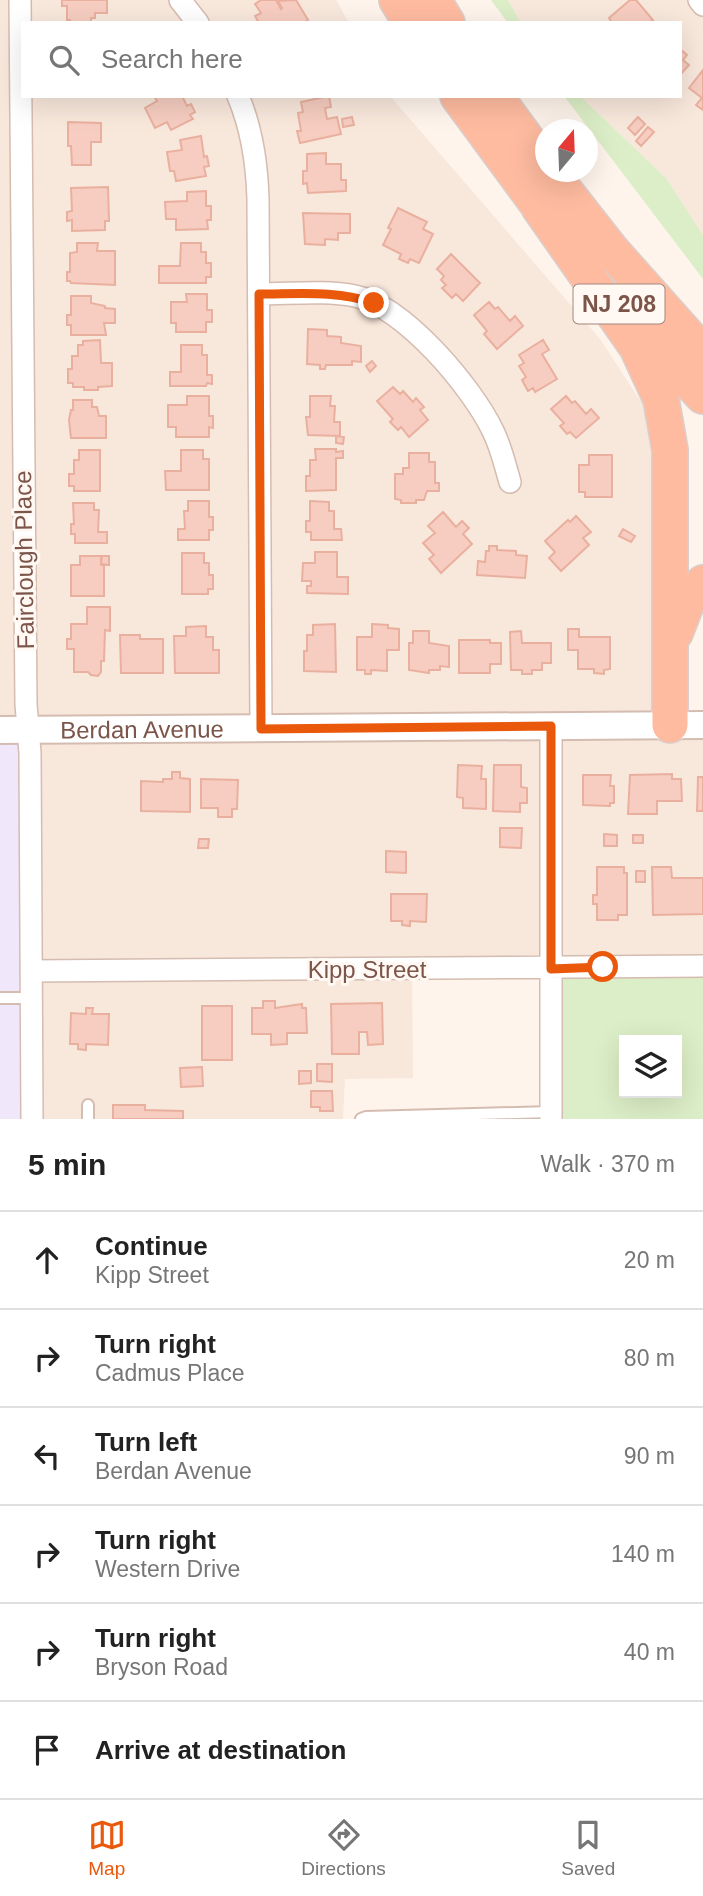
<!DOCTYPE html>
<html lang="en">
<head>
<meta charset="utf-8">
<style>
	:root { --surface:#fff; --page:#f6f6f6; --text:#222; --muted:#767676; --line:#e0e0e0; --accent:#ea580c }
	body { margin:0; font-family:Helvetica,sans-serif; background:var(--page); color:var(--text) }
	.controls { position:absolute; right:21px; bottom:21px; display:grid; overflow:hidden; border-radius:0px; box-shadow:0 7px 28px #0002 }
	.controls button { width:63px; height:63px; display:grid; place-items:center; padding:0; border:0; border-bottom:2px solid var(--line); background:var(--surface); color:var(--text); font:35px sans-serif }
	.compass { position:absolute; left:535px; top:119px; width:63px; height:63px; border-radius:50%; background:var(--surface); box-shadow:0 7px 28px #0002; rotate:19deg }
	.stop { position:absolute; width:21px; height:21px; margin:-16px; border:5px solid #ea580c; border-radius:50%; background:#fff }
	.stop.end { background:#ea580c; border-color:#fff; box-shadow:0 2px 7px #0008 }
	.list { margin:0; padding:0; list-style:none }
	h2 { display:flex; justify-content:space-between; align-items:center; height:91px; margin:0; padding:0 28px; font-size:30px }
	h2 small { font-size:23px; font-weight:400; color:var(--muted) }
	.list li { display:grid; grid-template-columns:46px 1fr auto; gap:21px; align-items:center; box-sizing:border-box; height:98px; padding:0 28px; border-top:2px solid var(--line) }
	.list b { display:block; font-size:26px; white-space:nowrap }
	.list p { margin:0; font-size:23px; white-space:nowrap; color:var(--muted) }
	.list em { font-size:23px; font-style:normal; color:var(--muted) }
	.icon { flex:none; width:38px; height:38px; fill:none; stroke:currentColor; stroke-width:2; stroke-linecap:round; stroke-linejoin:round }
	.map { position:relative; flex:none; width:703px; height:1119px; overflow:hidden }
	.search { position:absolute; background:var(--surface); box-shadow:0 7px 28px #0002; left:21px; right:21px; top:21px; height:77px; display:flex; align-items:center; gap:18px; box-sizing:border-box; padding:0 24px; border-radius:0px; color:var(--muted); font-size:26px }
	.sheet { height:679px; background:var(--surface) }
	nav { display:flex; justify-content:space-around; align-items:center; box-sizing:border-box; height:98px; border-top:2px solid var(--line); background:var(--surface); font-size:19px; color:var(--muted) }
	nav a { display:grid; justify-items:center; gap:4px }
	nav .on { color:var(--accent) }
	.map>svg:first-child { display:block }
	.residential { fill:#f8e7db }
	.education { fill:#f0e7fb }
	.green { fill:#dceec7; fill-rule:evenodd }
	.building { fill:#f6cdc0; stroke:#eab09f; stroke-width:2 }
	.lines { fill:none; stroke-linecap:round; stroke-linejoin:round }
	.service-casing { stroke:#d5bcb1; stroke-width:14 }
	.minor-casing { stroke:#d5bcb1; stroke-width:24 }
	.tertiary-casing { stroke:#d5bcb1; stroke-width:30 }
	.trunk-casing { stroke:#dacfcc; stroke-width:38 }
	.service { stroke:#fff; stroke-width:10 }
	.minor { stroke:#fff; stroke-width:21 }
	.tertiary { stroke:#fff; stroke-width:26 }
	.trunk { stroke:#febba0; stroke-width:35 }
	.route { stroke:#ea580c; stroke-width:9 }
	.labels { text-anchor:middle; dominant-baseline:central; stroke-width:6; stroke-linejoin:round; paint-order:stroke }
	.shield { fill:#fff8f3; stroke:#a3867d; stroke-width:2 }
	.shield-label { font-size:23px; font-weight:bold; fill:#7c554a }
	.street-label { font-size:24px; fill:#7c554a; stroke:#fff8f3 }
</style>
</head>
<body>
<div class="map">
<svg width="703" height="1119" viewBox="0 0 703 1119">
	<rect width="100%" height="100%" fill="#fef4eb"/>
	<!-- residential -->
	<path class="residential" d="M0 0H336L349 23H23V96H390L600 339 670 446V725H703V966L412 968 413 1078 345 1079 343 1119H32L0 730Z
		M508 0H703V235L666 178 580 96H680V23H521Z"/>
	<!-- education -->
	<path class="education" d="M0 730H28L32 1119H0Z"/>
	<!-- green -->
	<path class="green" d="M491 0H508L521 23H508Z
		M564 96H580L666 178 703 235V279Z
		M703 966V1119H551V969ZM624 1040H677V1093H624Z"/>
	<!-- building -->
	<path class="building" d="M62 0H107V13H95V18H91V23H70V20H67V6H62Z
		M261 0H276L281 9 282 8 278 1 296 0 308 20 303 23H259L255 16 261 13 255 4Z
		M630 0H636L653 20 649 23H612L609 18Z
		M680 49 687 55 683 60 689 65 680 75Z
		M703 70V110L696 105 702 98 689 88Z
		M154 96H182L187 106 191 104 195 112 190 115 193 119 171 130 167 122 155 128 145 108 157 101Z
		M329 96 331 107 325 108 327 119 337 117 341 134 300 143 297 131H301L298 113 303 112 301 102Z
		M352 117 354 125 343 127 342 119Z
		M638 117 645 124 635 135 628 128Z
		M68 122 101 123V142H91V165H72L71 146H68Z
		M648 127 654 132 641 146 636 141Z
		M201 136 204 157 207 156 209 166 204 167 206 176 176 181 174 171H170L167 152 182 150 180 140Z
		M326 153V164H341V180H346V191L308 193 307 183 303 184V171H307V154Z
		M108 187 109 221H105V230L72 231V220L67 221V212L72 211 71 188Z
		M206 191V206H211V220H207L208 229 176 230V219H166L165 202 187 201V192Z
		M398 208 427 222 423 229 433 234 419 263 410 259 408 263 399 259 401 254 383 245 391 229 388 228Z
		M303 213 350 214V233H338V240L325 239V245L305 244Z
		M77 243H98L97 251H115V285L71 283 70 281H67V272H70V253L77 252Z
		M181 243H201V252H206V263H211V277H206V283H159V266H180Z
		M451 254 480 283 463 301 456 294 452 298 442 288 446 285 441 280 444 276 437 269Z
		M186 294H207V310H212V322H206V332H176V323H171V302H187Z
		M71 296H91V303L105 306V308L115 309V323H104L106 335H71V325H67V315H71Z
		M489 302 495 309 498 307 510 321 515 316 523 326 497 349 484 334 487 331 474 315Z
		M308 329 327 330V336L341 337V343L361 346V362L352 361V365H326L325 369H320V365L307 364Z
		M100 340 101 363H112V386L98 387V390H84V387H73V383H68V369H72V356H78V345H83V341Z
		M543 340 549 350 542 354 557 379 535 392 533 388 528 391 522 380 526 377 519 366 524 363 519 355Z
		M181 345H202V355H207V375H212V384L207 383 206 386H170V372H181Z
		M372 361 376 366 370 372 366 366Z
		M393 387 400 394 403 391 413 402 416 398 424 407 420 410 428 420 409 437 401 427 398 430 390 422 393 419 377 401Z
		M187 396H209V416H213V428L209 427V437H176V427H168V405H187Z
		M310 396H331L330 406H335L334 422H340V436L308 435 306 417H310Z
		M566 396 572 403 575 401 586 414 591 409 599 418 576 438 570 432 567 434 560 426 564 423 551 409Z
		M73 400H92V407H97L99 416H106V438H71L69 420 71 410H73Z
		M336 436 344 437 343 444 336 443Z
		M315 449H336V452L343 451V458H336V490L306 491V476H310V460H316Z
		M79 450H100V491H74V486H69V474H74V460H79Z
		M181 450H203V459H209V490H166L165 471H181Z
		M409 453H429V462H435V483H439V491H427L424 500H416V503H401V500L395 499V474H403V468H409Z
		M589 455H612V497H585V492H579V465H589Z
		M188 501H209V517H213V530H209V540H178V529H185L184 511H188Z
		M310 501 329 502V511H334V529H341L342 540H311V532H306V521H310Z
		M73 503H94V510H99L98 532H107V543H75V534H71V524H74Z
		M443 512 456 527 462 521 469 528 463 534 472 544 441 573 429 559 434 555 423 543 435 533 428 526Z
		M576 516 591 532 583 538 589 545 561 571 549 558 555 552 545 541 568 520 570 522Z
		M623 529 635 536 631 542 619 536Z
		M489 546H497V550L516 551V555L527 556 525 578 477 575 478 561 485 562 486 551H489Z
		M315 552H337V577H348V594L307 593V586H311V581H302L303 563H315Z
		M182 553H204V563H209V575H213V589H208V594H182Z
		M80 556H101V565H104V596H71V565H80Z
		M102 556H109V565L101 564Z
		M87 607H110V631L105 630 104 661H101V672L98 676 91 675 88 672H74V649H67V639H71V624H87Z
		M335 624 336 672 304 671V651H307V635H313V625Z
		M372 624 388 625V628L399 629V650H387V671L371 670V674H365V670H357V637H372Z
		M206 626V637H213V650H219V673H175L174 636H186V627Z
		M568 629H579V637H610V669L604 670V674L594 673V669H578V650H568Z
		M413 631H429V643L449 646V667L440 666V670H429V673L409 670V643H413Z
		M521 631 522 643H551V663H542V670H532V674H522V670H511L510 632Z
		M120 635H140V639H163V673H121Z
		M459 640H490V643H501V664H490V673H459Z
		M458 765 482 766 481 779H486V809L463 808V798L457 797Z
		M494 765H521V787L527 788V803H520V812L493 811Z
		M172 772H180V778L190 779V812L141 811V781L163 782V779H172Z
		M672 774V779H681L682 801H657V814H628L630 775Z
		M583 775H611L610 786H614V803H610V806L583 805Z
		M698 777H703V811H697Z
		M201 779 238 780 237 809H232V817H218V808H201Z
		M500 828H522L521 848 500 847Z
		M604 834 617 835V846H604Z
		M633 835H643V843H633Z
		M199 839H209L208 848H198Z
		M386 851 406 852V873L386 872Z
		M597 867H624V873H627V915H618V920H597V904H593V895H597Z
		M652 867H671L672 878H703V914L653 915Z
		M636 871H645V882H636Z
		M391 894H427L426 922 410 921V926L402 925V921H391Z
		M263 1001H275V1008L302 1004V1008H306L307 1033H287V1044L271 1045V1034H252V1008H263Z
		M382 1003 383 1044 368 1045 367 1032H359V1054H332L331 1004Z
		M202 1006H232V1060H202Z
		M86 1008H93L92 1014H109L108 1045 86 1044V1050L78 1049V1044H70L71 1013 86 1014Z
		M317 1064H332V1082L317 1081Z
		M202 1067 203 1086 181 1087 180 1068Z
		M299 1071H311V1083L299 1084Z
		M311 1091H332L333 1111H320V1107H311Z
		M113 1105H145V1110L183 1111V1119H113Z"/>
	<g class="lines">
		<defs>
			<path id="service" d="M0 998H31
				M88 1119V1105
				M361 1119 366 1117 551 1112"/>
			<path id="minor" d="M20 0 26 704 30 753 32 1119
				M180 0 198 23
				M699 0 703 5
				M238 96C252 129 257 164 258 199L261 729
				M259 294C290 294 325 290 355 296 404 306 472 387 493 431 501 447 505 465 510 482
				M551 726V1119
				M31 971 703 966"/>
			<g id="tertiary">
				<path id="s1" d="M0 730 703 725"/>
			</g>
			<path id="trunk" d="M397 0 411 23
				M433 0 447 23
				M458 96 553 225
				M495 96 546 166
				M550 172 612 251 703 353
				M539 207 637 347 661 399 670 450V725
				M641 329 703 396
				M675 633 687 602 703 583"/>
		</defs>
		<!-- service casing -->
		<use href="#service" class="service-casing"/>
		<!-- minor casing -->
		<use href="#minor" class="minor-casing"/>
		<!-- tertiary casing -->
		<use href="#tertiary" class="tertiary-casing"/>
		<!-- trunk casing -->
		<use href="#trunk" class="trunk-casing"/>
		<!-- service -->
		<use href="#service" class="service"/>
		<!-- minor -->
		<use href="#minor" class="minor"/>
		<!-- tertiary -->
		<use href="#tertiary" class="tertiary"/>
		<!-- trunk -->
		<use href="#trunk" class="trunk"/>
	</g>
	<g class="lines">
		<!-- route -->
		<path class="route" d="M374 303C337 290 298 294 259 294L261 729 551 726V969L603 967"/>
	</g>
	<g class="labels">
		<!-- shield labels -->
		<rect class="shield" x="573.5" y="284.5" width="91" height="39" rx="5"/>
		<g class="shield-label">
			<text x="619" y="304">NJ 208</text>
		</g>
		<!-- street labels -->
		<g class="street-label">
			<text transform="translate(24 560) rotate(-91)">Fairclough Place</text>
			<text stroke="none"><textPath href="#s1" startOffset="142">Berdan Avenue</textPath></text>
			<text x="367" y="969">Kipp Street</text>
		</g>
	</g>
</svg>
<div class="controls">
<button><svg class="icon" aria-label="layers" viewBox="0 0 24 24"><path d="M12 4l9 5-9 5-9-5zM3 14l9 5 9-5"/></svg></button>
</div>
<svg class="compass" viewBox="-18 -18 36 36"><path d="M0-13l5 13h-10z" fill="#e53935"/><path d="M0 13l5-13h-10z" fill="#767676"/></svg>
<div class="stop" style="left:603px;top:967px"></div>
<div class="stop end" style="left:374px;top:303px"></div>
<div class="search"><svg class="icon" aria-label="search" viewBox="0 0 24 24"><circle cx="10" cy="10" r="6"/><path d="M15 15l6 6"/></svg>Search here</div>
</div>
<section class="sheet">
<h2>5 min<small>Walk · 370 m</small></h2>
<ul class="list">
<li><svg class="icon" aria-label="ahead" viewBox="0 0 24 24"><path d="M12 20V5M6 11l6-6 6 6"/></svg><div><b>Continue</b><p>Kipp Street</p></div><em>20 m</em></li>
<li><svg class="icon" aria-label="right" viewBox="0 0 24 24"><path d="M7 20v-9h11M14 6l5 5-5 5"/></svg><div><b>Turn right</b><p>Cadmus Place</p></div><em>80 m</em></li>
<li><svg class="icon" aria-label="left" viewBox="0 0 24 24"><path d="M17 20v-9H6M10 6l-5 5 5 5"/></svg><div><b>Turn left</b><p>Berdan Avenue</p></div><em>90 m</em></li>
<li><svg class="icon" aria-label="right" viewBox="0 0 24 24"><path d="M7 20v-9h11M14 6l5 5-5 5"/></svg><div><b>Turn right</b><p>Western Drive</p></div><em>140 m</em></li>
<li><svg class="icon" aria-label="right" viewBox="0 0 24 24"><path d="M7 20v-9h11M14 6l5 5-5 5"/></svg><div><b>Turn right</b><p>Bryson Road</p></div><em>40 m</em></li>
<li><svg class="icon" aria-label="arrive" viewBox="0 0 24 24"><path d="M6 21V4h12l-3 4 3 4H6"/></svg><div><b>Arrive at destination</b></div></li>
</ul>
</section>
<nav>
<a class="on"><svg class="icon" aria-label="map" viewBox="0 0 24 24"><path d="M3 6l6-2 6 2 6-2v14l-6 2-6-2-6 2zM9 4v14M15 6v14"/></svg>Map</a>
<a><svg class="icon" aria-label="directions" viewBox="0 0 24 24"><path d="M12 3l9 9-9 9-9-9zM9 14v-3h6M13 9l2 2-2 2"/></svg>Directions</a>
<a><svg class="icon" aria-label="saved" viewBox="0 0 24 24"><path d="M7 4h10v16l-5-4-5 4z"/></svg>Saved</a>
</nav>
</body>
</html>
